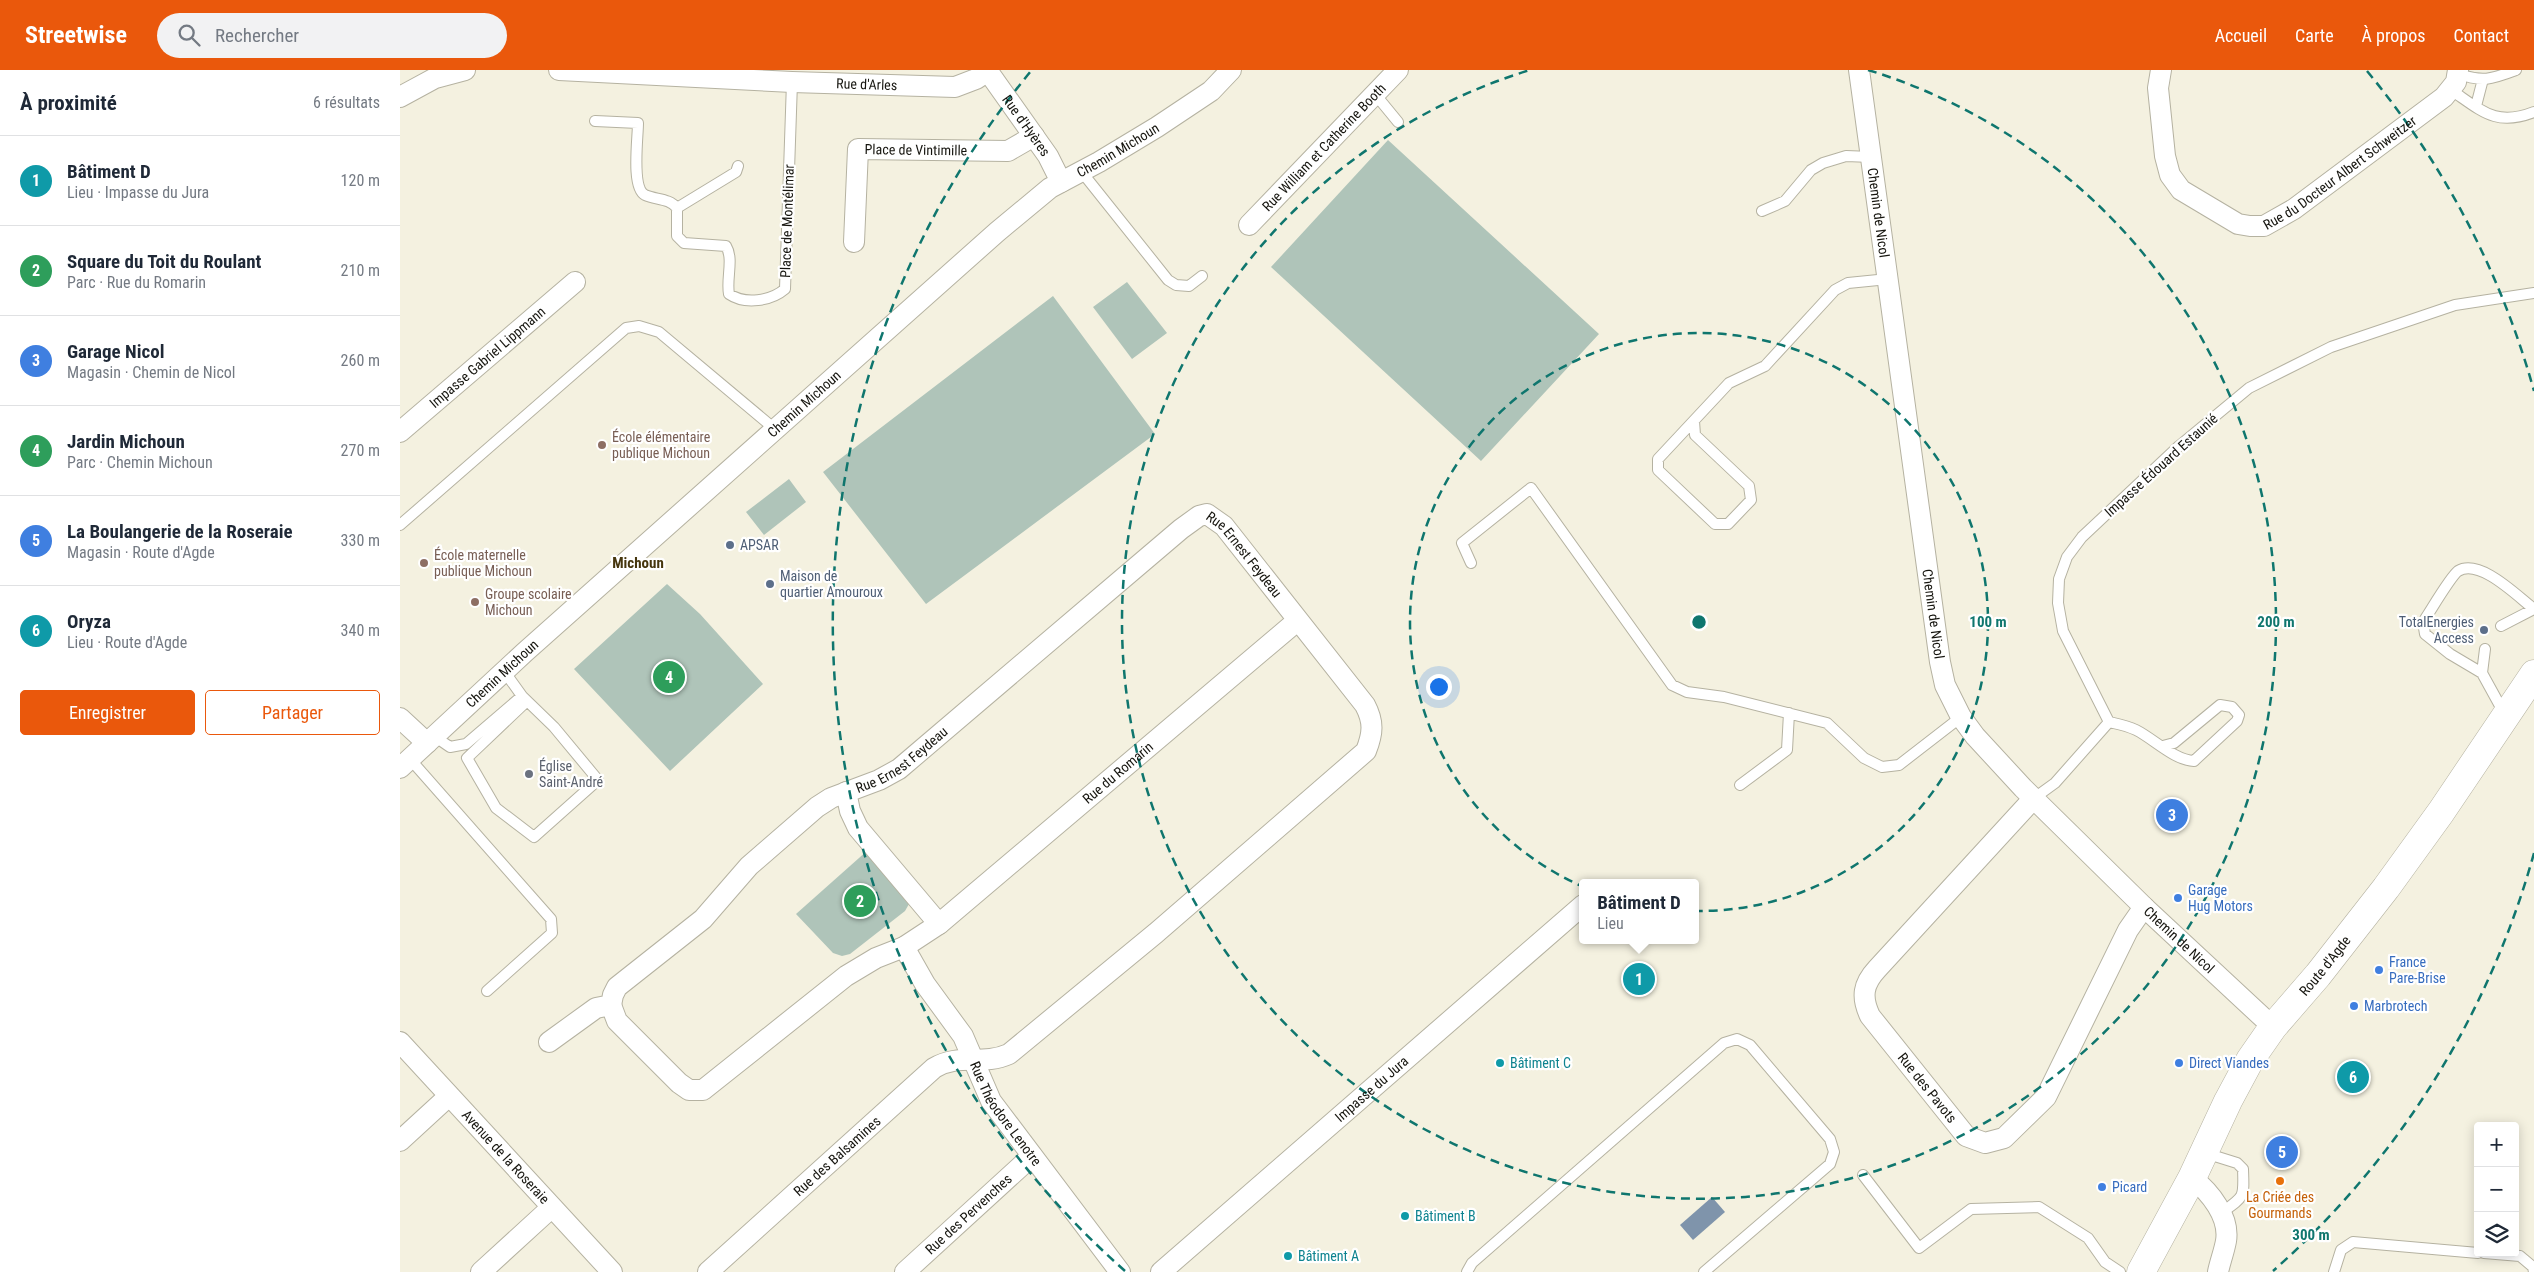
<!DOCTYPE html>
<html lang="fr">
<head>
<meta charset="utf-8">
<style>
	:root { --surface:#fff; --page:#f2f2f3; --text:#1f2937; --muted:#747a83; --line:#e0e1e3; --accent:#ea580c }
	body { margin:0; font-family:"Roboto Condensed",sans-serif; background:var(--page); color:var(--text) }
	.controls { position:absolute; right:15px; bottom:15px; display:grid; overflow:hidden; border-radius:5px; box-shadow:0 2px 12px #0003 }
	.controls button { width:45px; height:45px; display:grid; place-items:center; padding:0; border:0; border-bottom:1px solid var(--line); background:var(--surface); color:var(--text); font:25px sans-serif }
	.you { position:absolute; left:1038px; top:616px; width:18px; height:18px; margin:-12px; border:4px solid #fff; border-radius:50%; background:#1a73e8; box-shadow:0 0 0 8px #1a73e833 }
	.badge { display:grid; place-items:center; width:32px; height:32px; border-radius:50%; background:var(--accent); color:#fff; font-size:16px; font-weight:700 }
	.pin { position:absolute; translate:-50% -50%; border:2px solid #fff; box-shadow:0 1px 5px #0006 }
	.popup { position:absolute; left:1179px; top:809px; width:120px; height:65px; box-sizing:border-box; display:grid; place-content:center; border-radius:5px; background:var(--surface); filter:drop-shadow(0 1px 4px #0005); font-size:16px; white-space:nowrap; color:var(--muted) }
	.popup b { font-size:19px; color:var(--text) }
	.popup::after { content:''; position:absolute; left:50%; top:100%; margin-left:-10px; border:10px solid transparent; border-top-color:var(--surface) }
	.list { margin:0; padding:0; list-style:none }
	h2 { display:flex; justify-content:space-between; align-items:center; height:65px; margin:0; padding:0 20px; font-size:21px }
	h2 small { font-size:16px; font-weight:400; color:var(--muted) }
	.list li { display:grid; grid-template-columns:32px 1fr auto; gap:15px; align-items:center; box-sizing:border-box; height:90px; padding:0 20px; border-top:1px solid var(--line) }
	.list b { display:block; font-size:19px; white-space:nowrap }
	.list p { margin:0; font-size:16px; white-space:nowrap; color:var(--muted) }
	.list em { font-size:16px; font-style:normal; color:var(--muted) }
	.actions { display:flex; gap:10px; padding:15px 20px }
	.actions a { flex:1; padding:11px 0; border:1px solid var(--accent); border-radius:5px; text-align:center; font-size:18px; color:var(--accent) }
	.actions .main { background:var(--accent); color:#fff }
	.icon { flex:none; width:28px; height:28px; fill:none; stroke:currentColor; stroke-width:2; stroke-linecap:round; stroke-linejoin:round }
	.map { position:relative; flex:none; width:2134px; height:1202px; overflow:hidden }
	header { display:flex; align-items:center; gap:30px; box-sizing:border-box; height:70px; padding:0 25px; background:var(--accent); color:#fff }
	header strong { font-size:24px }
	nav { display:flex; gap:28px; margin-inline-start:auto; font-size:18px }
	.search { width:350px; height:45px; background:var(--page); display:flex; align-items:center; gap:12px; box-sizing:border-box; padding:0 18px; border-radius:28px; color:var(--muted); font-size:19px }
	main { display:flex }
	aside { flex:1; background:var(--surface) }
	.map>svg:first-child { display:block }
	.green { fill:#afc4b9 }
	.water { fill:#7f94ab }
	.lines { fill:none; stroke-linecap:round; stroke-linejoin:round }
	.service-casing { stroke:#b5b2a1; stroke-width:12 }
	.minor-casing { stroke:#b5b2a1; stroke-width:22 }
	.primary-casing { stroke:#b5b2a1; stroke-width:29 }
	.service { stroke:#fff; stroke-width:10 }
	.minor { stroke:#fff; stroke-width:20 }
	.primary { stroke:#fff; stroke-width:28 }
	.ring { fill:none; stroke:#0f766e; stroke-width:2.5; stroke-dasharray:9 6 }
	.education-dot { fill:#8d6e63; stroke:#fff; stroke-width:2 }
	.service-dot { fill:#5c6f8a; stroke:#fff; stroke-width:2 }
	.worship-dot { fill:#6b7280; stroke:#fff; stroke-width:2 }
	.shop-dot { fill:#3f7fe0; stroke:#fff; stroke-width:2 }
	.culture-dot { fill:#0f9aa8; stroke:#fff; stroke-width:2 }
	.food-dot { fill:#e8710a; stroke:#fff; stroke-width:2 }
	.labels { text-anchor:middle; dominant-baseline:central; stroke-width:4.5; stroke-linejoin:round; paint-order:stroke }
	.street-label { font-size:14px; fill:#16150f; stroke:#fff }
	.education-label { font-size:14px; fill:#785e54; stroke:#fff; text-anchor:start }
	.service-label { font-size:14px; fill:#4e5e75; stroke:#fff; text-anchor:start }
	.worship-label { font-size:14px; fill:#5b616d; stroke:#fff; text-anchor:start }
	.shop-label { font-size:14px; fill:#366cbe; stroke:#fff; text-anchor:start }
	.culture-label { font-size:14px; fill:#0d838f; stroke:#fff; text-anchor:start }
	.food-label { font-size:14px; fill:#c56008; stroke:#fff }
	.neighbourhood-label { font-size:15px; font-weight:bold; fill:#46360e; stroke:#fff }
	.centre { fill:#0f766e; stroke:#fff; stroke-width:2.5 }
	.ring-label { font-size:15px; text-anchor:middle; font-weight:bold; fill:#0f766e; stroke:#fff; stroke-width:4.5; stroke-linejoin:round; paint-order:stroke }
</style>
</head>
<body>
<header>
<strong>Streetwise</strong>
<div class="search"><svg class="icon" aria-label="search" viewBox="0 0 24 24"><circle cx="10" cy="10" r="6"/><path d="M15 15l6 6"/></svg>Rechercher</div>
<nav><a>Accueil</a><a>Carte</a><a>À propos</a><a>Contact</a></nav>
</header>
<main>
<aside>
<h2>À proximité<small>6 résultats</small></h2>
<ul class="list">
<li><span class="badge" style="background:#0f9aa8">1</span><div><b>Bâtiment D</b><p>Lieu · Impasse du Jura</p></div><em>120 m</em></li>
<li><span class="badge" style="background:#2e9e5b">2</span><div><b>Square du Toit du Roulant</b><p>Parc · Rue du Romarin</p></div><em>210 m</em></li>
<li><span class="badge" style="background:#3f7fe0">3</span><div><b>Garage Nicol</b><p>Magasin · Chemin de Nicol</p></div><em>260 m</em></li>
<li><span class="badge" style="background:#2e9e5b">4</span><div><b>Jardin Michoun</b><p>Parc · Chemin Michoun</p></div><em>270 m</em></li>
<li><span class="badge" style="background:#3f7fe0">5</span><div><b>La Boulangerie de la Roseraie</b><p>Magasin · Route d'Agde</p></div><em>330 m</em></li>
<li><span class="badge" style="background:#0f9aa8">6</span><div><b>Oryza</b><p>Lieu · Route d'Agde</p></div><em>340 m</em></li>
</ul>
<div class="actions"><a class="main">Enregistrer</a><a>Partager</a></div>
</aside>
<div class="map">
<svg width="2134" height="1202" viewBox="0 0 2134 1202">
	<rect width="100%" height="100%" fill="#f4f1e0"/>
	<!-- green -->
	<path class="green" d="M988 70 1199 264 1081 391 871 197Z
		M727 212 767 263 732 289 693 237Z
		M653 226 755 364 526 534 423 402Z
		M389 409 406 432 364 465 346 442Z
		M267 514 300 544 363 614 270 701 174 599Z
		M468 780 509 834 505 841 450 884 442 886 433 883 396 844Z"/>
	<!-- water -->
	<path class="water" d="M1312 1127 1325 1142 1293 1170 1280 1155Z"/>
	<g class="lines">
		<defs>
			<path id="service" d="M2057 3C2082 13 2092 9 2116 0
				M2051 20C2082 41 2096 57 2134 42
				M975 24 998 52
				M2076 36 2083 9
				M195 51 238 53C238 68 231 118 245 125 256 130 269 128 277 138V166L284 173 326 176C334 189 326 209 329 224 345 235 371 231 385 219L392 12
				M681 101 768 210 776 215 789 216 802 206
				M277 138 336 102 338 96
				M1362 141 1385 131 1411 100 1423 93 1446 86 1471 87
				M1294 351 1295 365 1349 416 1351 430 1328 454H1315L1258 400V389L1329 313 1365 296 1435 220 1448 213 1488 209
				M0 455 226 258 239 256 259 262 376 360
				M1071 493 1062 473 1131 418 1272 615 1287 622 1324 627 1427 653 1464 688 1482 697 1499 695 1561 647
				M2101 556 2134 539
				M2085 579 2082 603 2104 643
				M2082 603 2050 584 2025 564 2023 552C2030 542 2050 507 2058 501 2080 488 2117 526 2134 539
				M122 626 154 657 198 710 134 767 96 738 67 688 127 631
				M1709 652C1718 654 1728 656 1736 660 1754 669 1774 690 1794 691L1837 651 1839 645 1832 637 1820 635 1774 673 1763 676
				M34 666 50 677 66 674 122 626 104 601
				M10 689 151 849 152 863 87 921
				M1340 715 1387 680 1389 643
				M1633 729 1655 713 1709 652 1663 561 1658 533 1659 509 1667 487 1682 467 1779 376 1849 318 1931 277 2055 235 2134 223
				M1805 1083 1837 1093 1843 1099C1844 1128 1845 1126 1821 1143
				M1463 1105 1519 1178 1571 1139 1639 1137 1688 1168 1705 1192 1720 1202
				M2084 1183 2120 1186 2133 1197 2134 1202
				M1067 1202 1072 1193 1324 973 1337 969 1350 975 1430 1069 1434 1082 1430 1094 1304 1202
				M1934 1202 1941 1180 1953 1172 2078 1183"/>
			<g id="minor">
				<path id="s1" d="M159 0 392 12 555 17 576 9 588 1"/>
				<path id="s2" d="M587 0 648 86 661 112"/>
				<path id="s3" d="M1459 0 1540 592 1545 615 1561 647 1575 666 1623 718 1744 837 1873 957"/>
				<path id="s4" d="M1761 0 1758 18 1765 86 1770 105 1781 120 1838 154 1850 156H1864L1894 139 2044 27 2056 12 2058 0"/>
				<path d="M0 27 35 8 65 0"/>
				<path id="s5" d="M849 155 998 0"/>
				<path id="s6" d="M454 172 458 79 608 81 634 66"/>
				<path id="s7" d="M0 362 175 212"/>
				<path d="M0 648 27 673"/>
				<path id="s8" d="M0 698 125 582 597 162 650 118 699 92 757 57 811 21 831 0"/>
				<path id="s9" d="M446 722 450 741 458 758 539 854 897 551"/>
				<path id="s10" d="M1633 729 1477 899C1463 914 1461 927 1470 946L1566 1066 1585 1073 1604 1068 1646 1027 1728 860 1744 837"/>
				<path id="s11" d="M504 877 525 914 563 966 591 1031 720 1202"/>
				<path d="M211 935 217 951 279 1013 289 1020H303L446 906 476 888 504 877 539 854"/>
				<path id="s12" d="M0 972 212 1202"/>
				<path id="s13" d="M149 972 196 938 211 935 213 925 217 917 303 849 349 796 417 737 431 728 479 710 499 699 781 459 799 446 807 444 824 456 965 635C974 652 973 663 966 681L756 863 609 984C582 996 559 983 534 998L308 1202"/>
				<path d="M0 1071 49 1026"/>
				<path d="M1792 1108C1810 1122 1830 1147 1826 1171 1824 1182 1820 1192 1818 1202"/>
				<path d="M81 1202 151 1138"/>
				<path id="s14" d="M505 1202 632 1086"/>
				<path id="s15" d="M761 1202 1183 835"/>
			</g>
			<g id="primary">
				<path id="s16" d="M1741 1202 1792 1108 1828 1031 1850 990 1873 957 1918 905 1986 818 2041 742 2134 604"/>
			</g>
		</defs>
		<!-- service casing -->
		<use href="#service" class="service-casing"/>
		<!-- minor casing -->
		<use href="#minor" class="minor-casing"/>
		<!-- primary casing -->
		<use href="#primary" class="primary-casing"/>
		<!-- service -->
		<use href="#service" class="service"/>
		<!-- minor -->
		<use href="#minor" class="minor"/>
		<!-- primary -->
		<use href="#primary" class="primary"/>
	</g>
	<!-- distance rings -->
	<g class="ring">
		<circle cx="1299" cy="552" r="289"/>
		<path d="M1468 0A577 577 0 1 1 1130 0"/>
		<path d="M2134 783A866 866 0 0 1 1873 1201M725 1201A866 866 0 0 1 631 1M1967 1A866 866 0 0 1 2134 321"/>
	</g>
	<!-- markers -->
	<g class="education-dot">
		<circle cx="202" cy="375" r="5"/>
		<circle cx="24" cy="493" r="5"/>
		<circle cx="75" cy="532" r="5"/>
	</g>
	<g class="service-dot">
		<circle cx="330" cy="475" r="5"/>
		<circle cx="370" cy="514" r="5"/>
		<circle cx="2084" cy="560" r="5"/>
	</g>
	<circle class="worship-dot" cx="129" cy="704" r="5"/>
	<g class="shop-dot">
		<circle cx="1778" cy="828" r="5"/>
		<circle cx="1979" cy="900" r="5"/>
		<circle cx="1954" cy="936" r="5"/>
		<circle cx="1779" cy="993" r="5"/>
		<circle cx="1702" cy="1117" r="5"/>
	</g>
	<g class="culture-dot">
		<circle cx="1100" cy="993" r="5"/>
		<circle cx="1005" cy="1146" r="5"/>
		<circle cx="888" cy="1186" r="5"/>
	</g>
	<circle class="food-dot" cx="1880" cy="1111" r="5"/>
	<g class="labels">
		<!-- street labels -->
		<g class="street-label">
			<text stroke="none"><textPath href="#s1" startOffset="308">Rue d'Arles</textPath></text>
			<text stroke="none"><textPath href="#s2" startOffset="68">Rue d'Hyères</textPath></text>
			<text stroke="none"><textPath href="#s5" startOffset="108">Rue William et Catherine Booth</textPath></text>
			<text stroke="none"><textPath href="#s8" startOffset="949">Chemin Michoun</textPath></text>
			<text stroke="none"><textPath href="#s6" startOffset="151">Place de Vintimille</textPath></text>
			<text stroke="none"><textPath href="#s4" startOffset="310">Rue du Docteur Albert Schweitzer</textPath></text>
			<text stroke="none"><textPath href="#s3" startOffset="144">Chemin de Nicol</textPath></text>
			<text transform="translate(387 151) rotate(-88)">Place de Montélimar</text>
			<text stroke="none"><textPath href="#s7" startOffset="115">Impasse Gabriel Lippmann</textPath></text>
			<text stroke="none"><textPath href="#s8" startOffset="544">Chemin Michoun</textPath></text>
			<text transform="translate(1761 395) rotate(-42)">Impasse Édouard Estaunié</text>
			<text stroke="none"><textPath href="#s13" startOffset="909">Rue Ernest Feydeau</textPath></text>
			<text stroke="none"><textPath href="#s3" startOffset="549">Chemin de Nicol</textPath></text>
			<text stroke="none"><textPath href="#s8" startOffset="139">Chemin Michoun</textPath></text>
			<text stroke="none"><textPath href="#s13" startOffset="460">Rue Ernest Feydeau</textPath></text>
			<text stroke="none"><textPath href="#s9" startOffset="398">Rue du Romarin</textPath></text>
			<text stroke="none"><textPath href="#s3" startOffset="969">Chemin de Nicol</textPath></text>
			<text stroke="none"><textPath href="#s16" startOffset="359">Route d'Agde</textPath></text>
			<text stroke="none"><textPath href="#s10" startOffset="374">Rue des Pavots</textPath></text>
			<text stroke="none"><textPath href="#s15" startOffset="279">Impasse du Jura</textPath></text>
			<text stroke="none"><textPath href="#s11" startOffset="196">Rue Théodore Lenotre</textPath></text>
			<text transform="translate(437 1086) rotate(-42)">Rue des Balsamines</text>
			<text stroke="none"><textPath href="#s12" startOffset="156">Avenue de la Roseraie</textPath></text>
			<text stroke="none"><textPath href="#s14" startOffset="86">Rue des Pervenches</textPath></text>
		</g>
		<!-- education labels -->
		<g class="education-label">
			<text x="212" y="367">École élémentaire<tspan x="212" dy="16">publique Michoun</tspan></text>
			<text x="34" y="485">École maternelle<tspan x="34" dy="16">publique Michoun</tspan></text>
			<text x="85" y="524">Groupe scolaire<tspan x="85" dy="16">Michoun</tspan></text>
		</g>
		<!-- service labels -->
		<g class="service-label">
			<text x="340" y="475">APSAR</text>
			<text x="380" y="506">Maison de<tspan x="380" dy="16">quartier Amouroux</tspan></text>
			<text x="2074" y="552" text-anchor="end">TotalEnergies<tspan x="2074" dy="16">Access</tspan></text>
		</g>
		<!-- worship labels -->
		<g class="worship-label">
			<text x="139" y="696">Église<tspan x="139" dy="16">Saint-André</tspan></text>
		</g>
		<!-- shop labels -->
		<g class="shop-label">
			<text x="1788" y="820">Garage<tspan x="1788" dy="16">Hug Motors</tspan></text>
			<text x="1989" y="892">France<tspan x="1989" dy="16">Pare-Brise</tspan></text>
			<text x="1964" y="936">Marbrotech</text>
			<text x="1789" y="993">Direct Viandes</text>
			<text x="1712" y="1117">Picard</text>
		</g>
		<!-- culture labels -->
		<g class="culture-label">
			<text x="1110" y="993">Bâtiment C</text>
			<text x="1015" y="1146">Bâtiment B</text>
			<text x="898" y="1186">Bâtiment A</text>
		</g>
		<!-- food labels -->
		<g class="food-label">
			<text x="1880" y="1127">La Criée des<tspan x="1880" dy="16">Gourmands</tspan></text>
		</g>
		<!-- neighbourhood labels -->
		<g class="neighbourhood-label">
			<text x="238" y="493">Michoun</text>
		</g>
	</g>
	<circle cx="1299" cy="552" r="8" class="centre"/>
	<g class="ring-label">
		<text x="1588" y="557">100 m</text>
		<text x="1876" y="557">200 m</text>
		<text x="1911" y="1170">300 m</text>
	</g>
</svg>
<div class="controls">
<button>+</button>
<button>−</button>
<button><svg class="icon" aria-label="layers" viewBox="0 0 24 24"><path d="M12 4l9 5-9 5-9-5zM3 14l9 5 9-5"/></svg></button>
</div>
<div class="you"></div>
<div class="pin badge" style="left:1239px;top:909px;background:#0f9aa8">1</div>
<div class="popup"><b>Bâtiment D</b>Lieu</div>
<div class="pin badge" style="left:460px;top:831px;background:#2e9e5b">2</div>
<div class="pin badge" style="left:1772px;top:745px;background:#3f7fe0">3</div>
<div class="pin badge" style="left:269px;top:607px;background:#2e9e5b">4</div>
<div class="pin badge" style="left:1882px;top:1082px;background:#3f7fe0">5</div>
<div class="pin badge" style="left:1953px;top:1007px;background:#0f9aa8">6</div>
</div>
</main>
</body>
</html>
